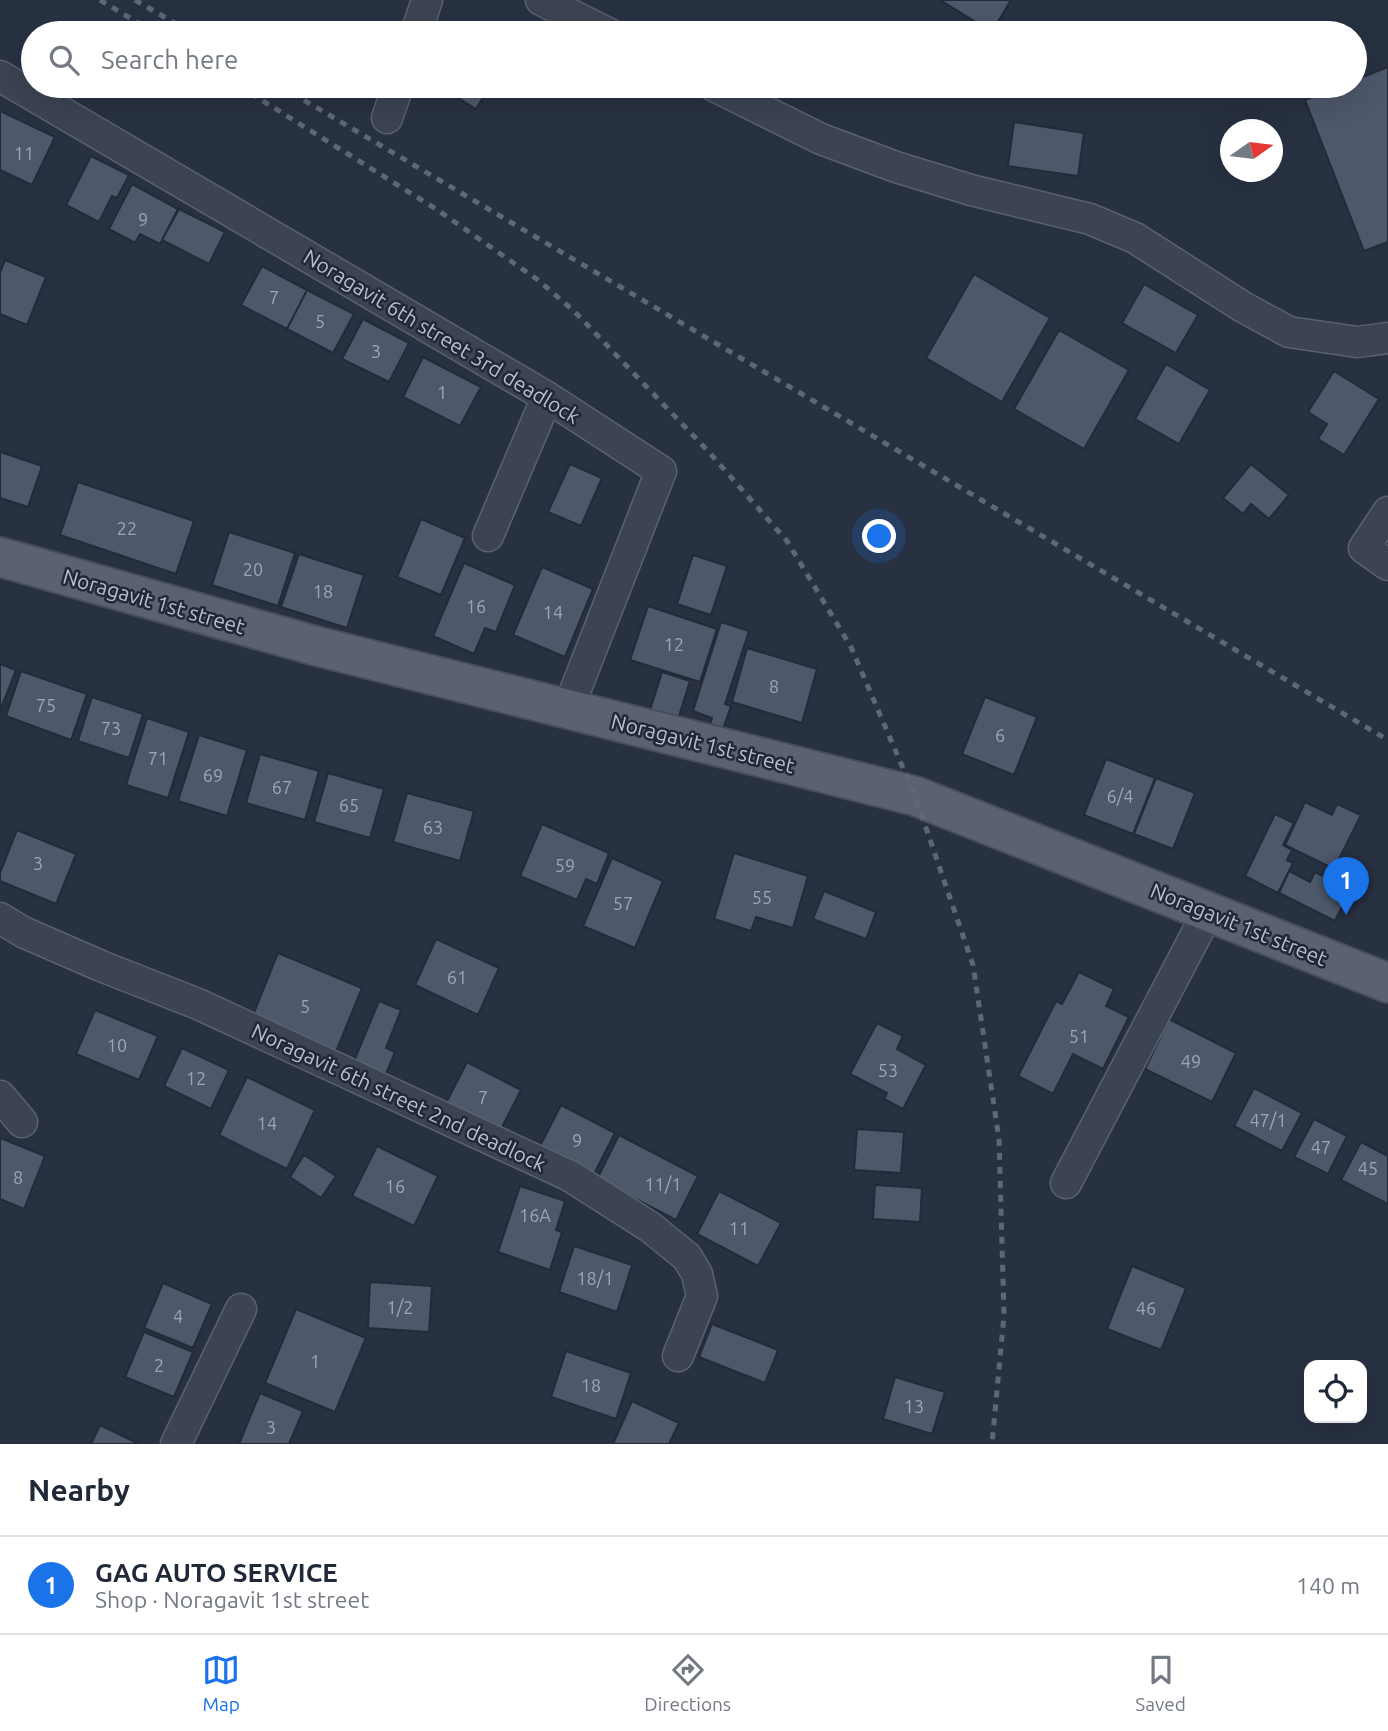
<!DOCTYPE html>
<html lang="en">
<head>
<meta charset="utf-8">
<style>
	:root { --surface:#fff; --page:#f2f2f3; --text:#1f2937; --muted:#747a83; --line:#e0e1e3; --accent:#1a73e8 }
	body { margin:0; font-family:Ubuntu,sans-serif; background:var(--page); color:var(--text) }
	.controls { position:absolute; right:21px; bottom:21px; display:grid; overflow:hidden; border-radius:14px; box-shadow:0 7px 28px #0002 }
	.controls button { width:63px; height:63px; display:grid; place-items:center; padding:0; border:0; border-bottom:2px solid var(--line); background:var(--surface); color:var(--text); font:35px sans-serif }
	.compass { position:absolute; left:1220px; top:119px; width:63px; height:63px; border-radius:50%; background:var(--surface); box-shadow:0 7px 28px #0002; rotate:76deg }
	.you { position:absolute; left:880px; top:537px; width:24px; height:24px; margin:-18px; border:5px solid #fff; border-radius:50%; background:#1a73e8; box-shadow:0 0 0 10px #1a73e833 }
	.badge { display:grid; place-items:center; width:46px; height:46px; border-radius:50%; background:var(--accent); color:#fff; font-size:23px; font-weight:700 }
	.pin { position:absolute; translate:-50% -58px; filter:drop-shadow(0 2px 4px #0008) }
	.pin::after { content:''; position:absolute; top:37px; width:24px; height:21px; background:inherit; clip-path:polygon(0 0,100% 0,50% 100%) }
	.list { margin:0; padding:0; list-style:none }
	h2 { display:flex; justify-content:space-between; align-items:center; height:91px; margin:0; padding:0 28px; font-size:30px }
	h2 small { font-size:23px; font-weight:400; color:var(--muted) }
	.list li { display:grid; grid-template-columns:46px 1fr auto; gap:21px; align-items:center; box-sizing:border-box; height:98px; padding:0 28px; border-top:2px solid var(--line) }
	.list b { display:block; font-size:26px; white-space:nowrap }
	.list p { margin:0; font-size:23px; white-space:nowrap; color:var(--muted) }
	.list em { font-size:23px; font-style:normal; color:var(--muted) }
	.icon { flex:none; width:38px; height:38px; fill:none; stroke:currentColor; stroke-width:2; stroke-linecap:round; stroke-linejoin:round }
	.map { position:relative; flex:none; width:1388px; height:1444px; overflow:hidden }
	.search { position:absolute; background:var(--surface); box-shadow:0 7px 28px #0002; left:21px; right:21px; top:21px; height:77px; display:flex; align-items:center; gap:18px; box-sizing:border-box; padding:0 24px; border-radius:38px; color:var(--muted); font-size:26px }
	.sheet { height:189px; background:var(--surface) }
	nav { display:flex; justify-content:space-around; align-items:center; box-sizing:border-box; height:98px; border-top:2px solid var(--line); background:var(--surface); font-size:19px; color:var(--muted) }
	nav a { display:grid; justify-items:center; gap:4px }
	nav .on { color:var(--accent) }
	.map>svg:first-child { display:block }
	.building { fill:#4e586b; stroke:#232a39; stroke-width:2 }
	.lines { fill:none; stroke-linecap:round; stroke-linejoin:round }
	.minor-casing { stroke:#5a616f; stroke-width:33 }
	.major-casing { stroke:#464c5b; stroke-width:42 }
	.minor { stroke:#3c4352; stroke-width:30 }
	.major { stroke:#5a6271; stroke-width:38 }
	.rail { stroke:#5e6778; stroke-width:5; stroke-dasharray:7 7; stroke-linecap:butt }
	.labels { text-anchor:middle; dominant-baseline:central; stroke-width:5; stroke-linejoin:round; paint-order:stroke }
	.number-label { font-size:18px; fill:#9ea5b4 }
	.street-label { font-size:21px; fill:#b9bfcc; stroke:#212837 }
</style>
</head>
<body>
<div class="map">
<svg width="1388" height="1444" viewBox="0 0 1388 1444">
	<rect width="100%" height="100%" fill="#283142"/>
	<!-- building -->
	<path class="building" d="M940 0H1011L992 32Z
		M1388 67V242L1364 251 1305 100 1340 86H1355V80Z
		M443 86H490L476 109 442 88Z
		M0 111 55 137 32 185 0 170Z
		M1014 122 1084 133 1078 176 1008 166Z
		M91 156 129 175 117 198 112 196 99 222 66 205Z
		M132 184 178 209 160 244 140 234 135 243 109 229Z
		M179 209 225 232 209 264 162 240Z
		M5 260 46 277 27 325 0 314V273Z
		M262 266 307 290 287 329 241 305Z
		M974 274 1050 318 1002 402 926 358Z
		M1144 284 1198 315 1176 353 1122 323Z
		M307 290 354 314 333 353 287 329Z
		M363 319 409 343 389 382 342 359Z
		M1059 330 1129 370 1084 449 1014 409Z
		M423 357 481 387 460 426 403 397Z
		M1166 364 1210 390 1179 444 1135 419Z
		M1334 371 1379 399 1344 455 1318 439 1327 424 1308 412Z
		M0 452 42 466 28 507 0 498Z
		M570 464 602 478 581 526 548 512Z
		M1251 464 1289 495 1269 519 1251 504 1243 514 1223 498Z
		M78 482 194 521 176 574 60 535Z
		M421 519 465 538 441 595 397 577Z
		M229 532 295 553 278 606 212 585Z
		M299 554 364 575 347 628 281 607Z
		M693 555 727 566 711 615 677 604Z
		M464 563 515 585 496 632 485 628 474 654 433 636Z
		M542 567 593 589 565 657 513 635Z
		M648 606 717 629 700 682 630 660Z
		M721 622 749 631 725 704 731 706 723 729 710 724 712 718 693 711Z
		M747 648 817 669 802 723 732 702Z
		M0 664 16 670 0 711Z
		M21 671 87 694 71 740 6 716Z
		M662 672 690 681 674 732 646 723Z
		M92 697 143 714 129 758 78 741Z
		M985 697 1037 717 1014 775 962 754Z
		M147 718 189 732 168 798 126 785Z
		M199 735 247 750 227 816 178 801Z
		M260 754 319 771 305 820 246 803Z
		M1106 759 1155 778 1133 834 1084 815Z
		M328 773 384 789 370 838 314 822Z
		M1156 778 1195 793 1173 849 1134 834Z
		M407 793 474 811 460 861 393 842Z
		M1305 802 1332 815 1337 804 1361 815 1334 869 1285 845Z
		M1275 814 1294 823 1283 845 1292 850 1287 860 1293 863 1278 893 1245 876Z
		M542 824 609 853 597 884 586 879 577 900 520 876Z
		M17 830 76 854 56 904 0 881V873Z
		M734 853 808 876 793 928 756 917 751 931 714 919Z
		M612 858 663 881 635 948 583 926Z
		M1289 871 1310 882 1315 872 1350 890 1335 921 1279 893Z
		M824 891 876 912 866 939 813 919Z
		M436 939 499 968 478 1015 415 985Z
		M278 953 362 988 333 1059 249 1025Z
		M1079 972 1114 989 1106 1006 1129 1017 1103 1069 1073 1054 1053 1094 1018 1076 1056 1001 1062 1004Z
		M379 1001 401 1010 386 1048 395 1052 386 1074 354 1061Z
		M95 1010 158 1036 139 1080 76 1054Z
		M1169 1019 1236 1053 1212 1102 1145 1069Z
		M877 1023 903 1036 897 1049 926 1065 903 1109 884 1099 887 1093 850 1074Z
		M182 1048 229 1070 211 1109 164 1086Z
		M467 1062 521 1090 499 1133 445 1105Z
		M247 1077 315 1110 287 1169 219 1135Z
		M1254 1088 1302 1113 1282 1151 1234 1126Z
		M561 1105 615 1133 593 1176 539 1148Z
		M1314 1119 1347 1136 1328 1174 1294 1157Z
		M857 1129 904 1132 901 1173 854 1170Z
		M619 1135 698 1176 676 1220 597 1179Z
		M0 1138 45 1156 24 1209 0 1199Z
		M1361 1142 1388 1156V1204L1341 1180Z
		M377 1146 438 1176 414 1226 352 1196Z
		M304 1155 336 1176 321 1198 290 1177Z
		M875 1185 922 1188 920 1222 873 1219Z
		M520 1186 565 1201 556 1230 562 1232 550 1270 498 1252Z
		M719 1191 781 1223 758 1266 697 1234Z
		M574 1246 632 1265 617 1312 559 1292Z
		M1132 1266 1186 1288 1161 1350 1107 1329Z
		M370 1282 432 1286 429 1332 368 1328Z
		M163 1283 212 1304 193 1348 144 1328Z
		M296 1309 366 1338 335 1412 265 1383Z
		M712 1324 778 1350 765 1383 699 1357Z
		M144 1332 193 1352 174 1397 125 1377Z
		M566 1351 631 1373 616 1419 551 1397Z
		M895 1377 945 1392 932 1434 883 1419Z
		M260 1393 303 1411 289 1444H239Z
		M632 1401 679 1423 669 1444H613Z
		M100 1425 139 1444H91Z"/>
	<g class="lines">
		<defs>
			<path id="minor" d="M541 0 608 33
				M416 33 427 0
				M0 76 547 397 661 471 568 709
				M714 86 821 139 896 167 971 190 1090 219 1135 238 1243 307 1289 332 1357 342 1388 338
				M387 118 398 86
				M1388 512 1364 548 1388 565
				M488 536 547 397
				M0 918 23 932 101 966 198 1004 570 1176 650 1227 687 1257 697 1274 702 1296 678 1356
				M0 1096 22 1122
				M1066 1183 1208 912
				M176 1444 241 1309"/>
			<path id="major" d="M0 557 316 646 915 796 1388 983"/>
		</defs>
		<!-- minor casing -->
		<use href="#minor" class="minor-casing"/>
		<!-- major casing -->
		<use href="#major" class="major-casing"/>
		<!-- minor -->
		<use href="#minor" class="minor"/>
		<!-- major -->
		<use href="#major" class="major"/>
		<!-- rail -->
		<path class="rail" d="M100 0 155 33
			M135 0 192 33
			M239 86 436 209 538 280 575 312 708 451 787 541 851 647 915 796 973 965 999 1139 1004 1315 992 1444
			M280 86 1388 740"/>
	</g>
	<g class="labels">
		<!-- number labels -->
		<g class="number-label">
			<text x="24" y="153">11</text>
			<text x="143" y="219">9</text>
			<text x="274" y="297">7</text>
			<text x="320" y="321">5</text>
			<text x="376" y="351">3</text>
			<text x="442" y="392">1</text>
			<text x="127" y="528">22</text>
			<text x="253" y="569">20</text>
			<text x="323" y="591">18</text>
			<text x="476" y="606">16</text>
			<text x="553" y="612">14</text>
			<text x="674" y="644">12</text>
			<text x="774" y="686">8</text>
			<text x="46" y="705">75</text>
			<text x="111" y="728">73</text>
			<text x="1000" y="735">6</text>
			<text x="158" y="758">71</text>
			<text x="213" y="775">69</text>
			<text x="282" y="787">67</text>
			<text x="1120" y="796">6/4</text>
			<text x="349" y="805">65</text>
			<text x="433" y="827">63</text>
			<text x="38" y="863">3</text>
			<text x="565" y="865">59</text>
			<text x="762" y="897">55</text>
			<text x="623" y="903">57</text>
			<text x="457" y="977">61</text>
			<text x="305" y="1006">5</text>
			<text x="1079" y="1036">51</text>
			<text x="117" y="1045">10</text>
			<text x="1191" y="1061">49</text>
			<text x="888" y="1070">53</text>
			<text x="196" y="1078">12</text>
			<text x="483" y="1097">7</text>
			<text x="1268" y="1120">47/1</text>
			<text x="267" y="1123">14</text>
			<text x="577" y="1140">9</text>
			<text x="1321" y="1147">47</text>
			<text x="1368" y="1168">45</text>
			<text x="18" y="1177">8</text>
			<text x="663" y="1184">11/1</text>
			<text x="395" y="1186">16</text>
			<text x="535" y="1215">16A</text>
			<text x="739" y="1228">11</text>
			<text x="595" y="1278">18/1</text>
			<text x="400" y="1307">1/2</text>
			<text x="1146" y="1308">46</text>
			<text x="178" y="1316">4</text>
			<text x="315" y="1361">1</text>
			<text x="159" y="1365">2</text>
			<text x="591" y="1385">18</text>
			<text x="914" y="1406">13</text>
			<text x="271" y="1427">3</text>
		</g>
		<!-- street labels -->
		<g class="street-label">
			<text transform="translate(442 336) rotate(31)">Noragavit 6th street 3rd deadlock</text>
			<text transform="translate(154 601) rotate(16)">Noragavit 1st street</text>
			<text transform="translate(703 743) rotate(14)">Noragavit 1st street</text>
			<text transform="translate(1239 924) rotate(22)">Noragavit 1st street</text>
			<text transform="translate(399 1097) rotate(25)">Noragavit 6th street 2nd deadlock</text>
		</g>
	</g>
</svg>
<div class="controls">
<button><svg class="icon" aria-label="locate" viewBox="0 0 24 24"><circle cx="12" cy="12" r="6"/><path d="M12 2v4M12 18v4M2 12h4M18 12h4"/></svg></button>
</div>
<svg class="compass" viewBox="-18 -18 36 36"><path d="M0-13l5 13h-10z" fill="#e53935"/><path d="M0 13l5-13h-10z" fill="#747a83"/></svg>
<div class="you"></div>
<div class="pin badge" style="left:1346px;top:915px">1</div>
<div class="search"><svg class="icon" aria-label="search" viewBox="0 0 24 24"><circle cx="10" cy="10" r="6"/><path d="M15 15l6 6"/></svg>Search here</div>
</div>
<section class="sheet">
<h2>Nearby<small></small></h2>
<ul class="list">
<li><span class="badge">1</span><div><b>GAG AUTO SERVICE</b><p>Shop · Noragavit 1st street</p></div><em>140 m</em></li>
</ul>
</section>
<nav>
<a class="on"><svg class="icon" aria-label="map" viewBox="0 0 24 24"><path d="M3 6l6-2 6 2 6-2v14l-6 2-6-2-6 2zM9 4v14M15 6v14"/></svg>Map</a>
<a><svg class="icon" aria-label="directions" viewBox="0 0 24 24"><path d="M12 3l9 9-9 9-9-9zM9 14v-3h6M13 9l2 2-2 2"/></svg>Directions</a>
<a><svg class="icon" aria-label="saved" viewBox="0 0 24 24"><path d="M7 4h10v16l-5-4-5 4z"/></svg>Saved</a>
</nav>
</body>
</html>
